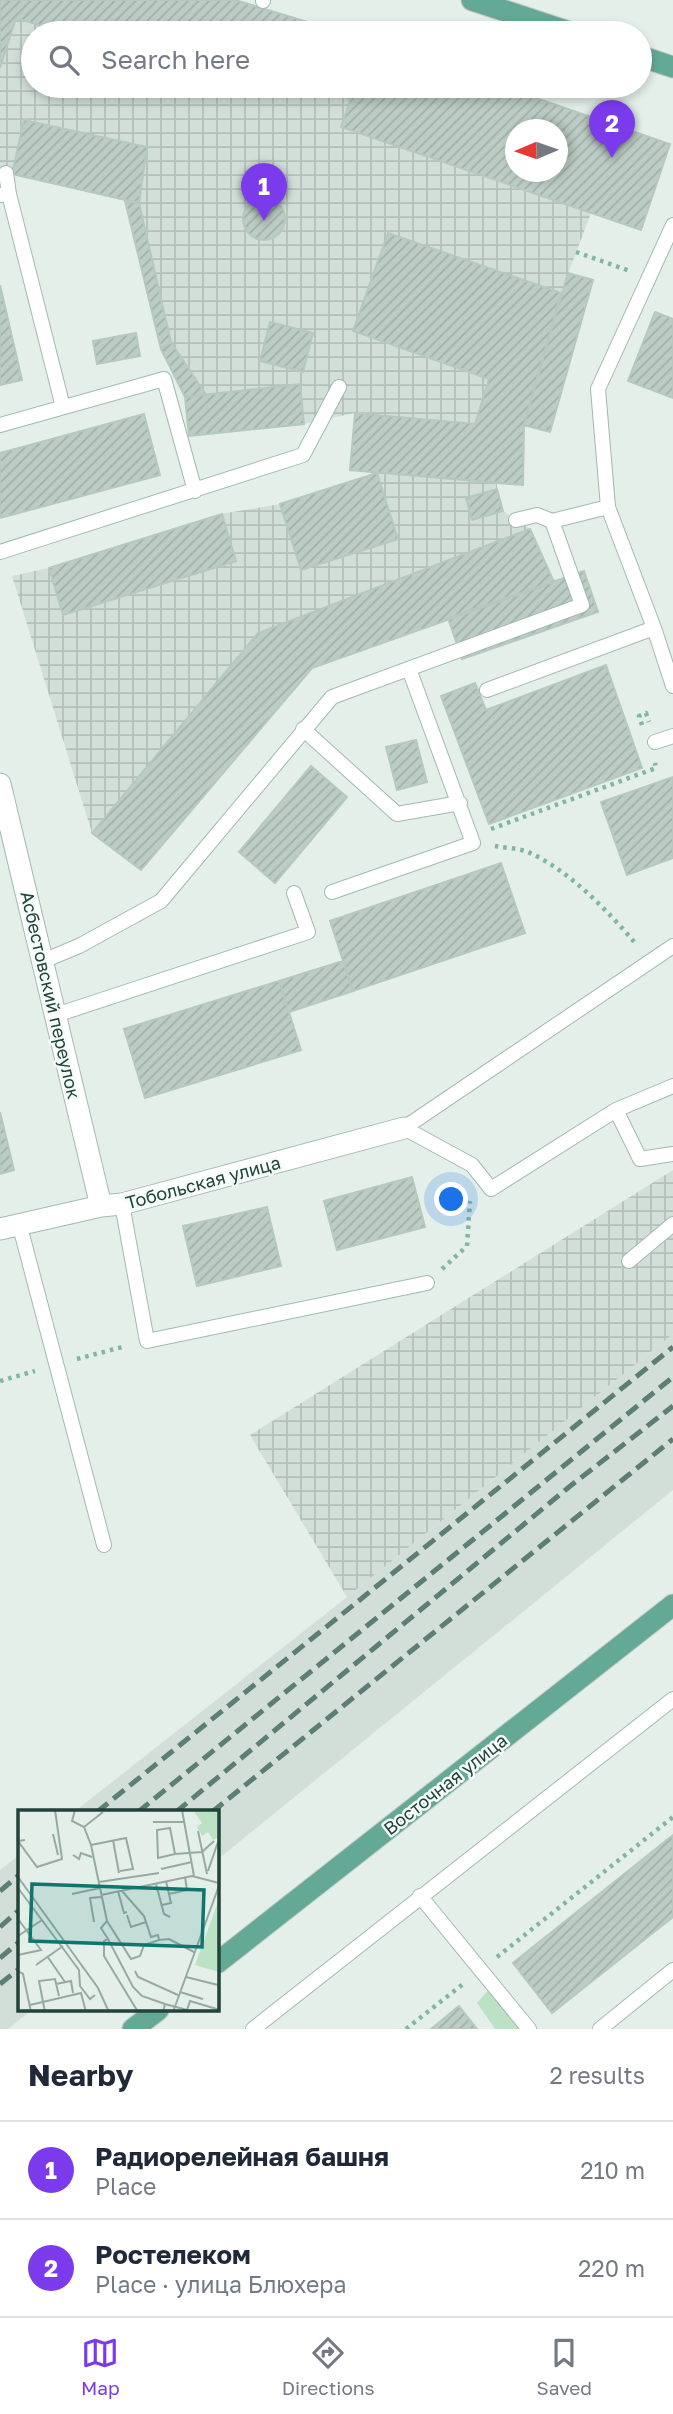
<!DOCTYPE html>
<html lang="en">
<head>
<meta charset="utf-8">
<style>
	:root { --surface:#fff; --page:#f2f2f3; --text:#1f2937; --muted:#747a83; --line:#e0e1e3; --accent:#7c3aed }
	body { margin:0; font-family:"Golos Text",sans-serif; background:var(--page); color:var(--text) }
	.compass { position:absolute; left:505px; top:119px; width:63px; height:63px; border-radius:50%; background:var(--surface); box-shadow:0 4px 10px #0003; rotate:268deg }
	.you { position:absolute; left:452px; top:1200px; width:24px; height:24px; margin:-18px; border:5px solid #fff; border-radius:50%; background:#1a73e8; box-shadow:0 0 0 10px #1a73e833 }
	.badge { display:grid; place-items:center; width:46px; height:46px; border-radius:50%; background:var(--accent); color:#fff; font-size:23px; font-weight:700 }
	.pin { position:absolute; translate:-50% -58px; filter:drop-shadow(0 2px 4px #0008) }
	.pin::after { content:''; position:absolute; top:37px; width:24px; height:21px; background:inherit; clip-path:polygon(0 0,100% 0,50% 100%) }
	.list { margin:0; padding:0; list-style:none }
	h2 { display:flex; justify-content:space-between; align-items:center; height:91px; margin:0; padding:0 28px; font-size:30px }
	h2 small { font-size:23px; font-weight:400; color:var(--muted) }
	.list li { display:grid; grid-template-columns:46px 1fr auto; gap:21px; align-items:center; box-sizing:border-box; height:98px; padding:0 28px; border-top:2px solid var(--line) }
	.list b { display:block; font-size:26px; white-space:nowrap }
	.list p { margin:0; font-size:23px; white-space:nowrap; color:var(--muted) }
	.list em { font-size:23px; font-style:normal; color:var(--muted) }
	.icon { flex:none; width:38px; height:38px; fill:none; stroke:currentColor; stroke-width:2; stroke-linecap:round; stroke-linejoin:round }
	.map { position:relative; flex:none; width:673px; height:2029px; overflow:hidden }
	.search { position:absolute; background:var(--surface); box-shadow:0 4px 10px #0003; left:21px; right:21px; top:21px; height:77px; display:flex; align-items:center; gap:18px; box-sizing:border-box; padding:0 24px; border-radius:38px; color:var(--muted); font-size:26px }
	.sheet { height:287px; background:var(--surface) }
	nav { display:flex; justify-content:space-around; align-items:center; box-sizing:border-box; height:98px; border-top:2px solid var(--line); background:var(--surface); font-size:19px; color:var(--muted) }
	nav a { display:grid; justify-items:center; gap:4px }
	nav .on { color:var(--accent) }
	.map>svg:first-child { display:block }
	.built { fill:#d2dfd9 }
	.industrial { fill:url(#industrial-grid); fill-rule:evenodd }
	.green { fill:#bbe2c4 }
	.building { fill:url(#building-hatch); stroke:#b6c9c0; stroke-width:2; fill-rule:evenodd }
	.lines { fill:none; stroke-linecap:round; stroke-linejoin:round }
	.lane-casing { stroke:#a6b8b1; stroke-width:16 }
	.street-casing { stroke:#a6b8b1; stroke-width:23 }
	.primary-casing { stroke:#c1cac8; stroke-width:23 }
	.path { stroke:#81b6a3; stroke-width:4.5; stroke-dasharray:3.5 5; stroke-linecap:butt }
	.lane { stroke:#fff; stroke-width:14 }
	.street { stroke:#fff; stroke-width:21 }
	.primary { stroke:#64a995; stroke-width:21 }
	.rail { stroke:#5c7e74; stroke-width:5; stroke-dasharray:14 7; stroke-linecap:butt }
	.labels { text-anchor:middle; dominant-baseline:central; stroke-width:5; stroke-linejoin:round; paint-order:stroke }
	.street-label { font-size:18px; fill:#214339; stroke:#f5fbf8 }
	.inset-road { fill:none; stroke:#96aaa3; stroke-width:2 }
	.view { fill:#0f766e; fill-opacity:0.15; stroke:#0f766e; stroke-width:3.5 }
	.inset-edge { fill:none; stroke:#214339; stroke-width:3.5 }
</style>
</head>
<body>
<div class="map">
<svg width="673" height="2029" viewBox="0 0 673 2029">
	<defs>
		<pattern id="industrial-grid" width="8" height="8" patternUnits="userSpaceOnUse" patternTransform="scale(1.75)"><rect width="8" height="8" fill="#d2dfd9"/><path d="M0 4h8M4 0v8" fill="none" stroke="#b4c1bb"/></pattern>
		<pattern id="building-hatch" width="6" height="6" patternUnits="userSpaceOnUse" patternTransform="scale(1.75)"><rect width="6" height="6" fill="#bccdc5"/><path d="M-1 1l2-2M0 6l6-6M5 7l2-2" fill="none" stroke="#a1b1aa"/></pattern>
	</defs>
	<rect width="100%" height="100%" fill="#e4efea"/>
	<!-- built -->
	<path class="built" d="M673 1334V1490L217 1860V1812H74L347 1597Z
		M19 1855V2010H32L8 2029H0V1870Z"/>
	<!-- industrial -->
	<path class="industrial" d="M0 0H235L344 33H33V86H501L670 144 641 230 591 213 568 274 524 425 523 485 497 484V489L503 511 530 529 258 633 92 833 12 576 49 568 221 514 280 504 375 473 350 470 355 413 304 424 189 436 185 397 161 349 125 201 12 174H0ZM516 130H558V172H516Z
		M673 1170V1334L347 1597 250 1435Z"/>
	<!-- green -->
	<path class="green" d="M491 1987 521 2029H495L477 2003Z"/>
	<!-- building -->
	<path class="building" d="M0 0H235L344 33H65L16 18 0 68Z
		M309 86H355L351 99Z
		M355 86H501L670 144 641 230 341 127ZM516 130H558V172H516Z
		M24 120 147 147 139 203 12 174Z
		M243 219a21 21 0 1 1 42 0a21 21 0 1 1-42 0Z
		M125 201 139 203 171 342 161 349Z
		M388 233 561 293 524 425 523 485 350 470 355 413 475 424 489 379 353 331Z
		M568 273 593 280 550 432 524 425Z
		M0 285 22 380 0 385Z
		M655 312 673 319V398L628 381Z
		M270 322 313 333 303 372 260 361Z
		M136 333 140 356 97 364 93 341Z
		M171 342 206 395 185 397 161 349Z
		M300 384 304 424 189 436 185 397Z
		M144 414 160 475 0 518V453Z
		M377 473 398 539 301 570 280 504Z
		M497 489 503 511 472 520 466 498Z
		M222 514 236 561 63 615 49 568Z
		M530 529 554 582 312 668 141 870 92 833 258 633Z
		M584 571 598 612 462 659 448 618Z
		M606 665 642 768 489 824 441 696 475 683 486 710Z
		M416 740 427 782 397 790 386 747Z
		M311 766 347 797 275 883 239 852Z
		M673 777V858L627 875 601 802Z
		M501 863 525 933 353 991 330 921Z
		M343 961 353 991 289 1012 279 981Z
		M279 981 301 1050 145 1098 124 1029Z
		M0 1112 14 1170 0 1174Z
		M412 1177 425 1227 337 1250 324 1201Z
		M267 1207 281 1266 197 1286 183 1226Z
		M673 1835V1917L552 2013 513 1963Z
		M459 2006 477 2029H431Z"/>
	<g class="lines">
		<defs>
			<path id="lane" d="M263 1V0
				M6 173 9 194
				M0 195 9 194 63 407
				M673 225 598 389 608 507 654 628 673 686
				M0 425 164 379 195 491
				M516 520 537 515 552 521
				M0 552 303 455 339 387
				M487 690 654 628
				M303 729 397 814 460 803
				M655 742 673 736
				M332 892 473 843 409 669
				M673 946 404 1128 472 1165 491 1189 616 1110 640 1159 673 1154
				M43 961 79 946 161 901 332 697 582 605 552 521 608 507
				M56 1015 308 932 294 893
				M616 1110 673 1086
				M122 1204 147 1341 427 1283
				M19 1223 104 1545
				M629 1261 673 1224
				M420 1896 529 2029
				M253 2029 673 1699
				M600 2029 673 1970"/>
			<path id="street" d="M0 784 101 1206
				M0 1229 101 1206 122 1204 404 1128"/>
			<path id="primary" d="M472 0 572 33
				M640 56 673 67
				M217 1963 673 1605
				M133 2029 158 2010"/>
		</defs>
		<!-- lane casing -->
		<use href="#lane" class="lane-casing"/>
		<!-- street casing -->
		<use href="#street" class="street-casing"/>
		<!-- primary casing -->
		<use href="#primary" class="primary-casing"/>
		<!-- path -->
		<path class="path" d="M576 252 630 271
			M642 725 639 716 646 713 649 722
			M491 829 656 768 655 763
			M495 846C505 848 518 848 528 852 570 871 607 910 636 944
			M442 1269 467 1246 470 1201
			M77 1359 126 1346
			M0 1381 35 1371
			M497 1957 673 1817
			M406 2029 463 1984"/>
		<!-- lane -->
		<use href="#lane" class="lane"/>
		<!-- street -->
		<use href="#street" class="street"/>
		<!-- primary -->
		<use href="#primary" class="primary"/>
		<!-- rail -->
		<path class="rail" d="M97 1812 673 1347
			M138 1812 673 1377
			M176 1812 569 1487 673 1406
			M212 1812 673 1439
			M0 1891 19 1875
			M0 1927 19 1910
			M0 1958 19 1942
			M0 1984 19 1969"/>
	</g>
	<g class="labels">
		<!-- street labels -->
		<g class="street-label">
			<text transform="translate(51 995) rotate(77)">Асбестовский переулок</text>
			<text transform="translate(203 1182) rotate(-15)">Тобольская улица</text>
			<text transform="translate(445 1784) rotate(-38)">Восточная улица</text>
		</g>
	</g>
	<!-- overview -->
	<g transform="translate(18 1810)">
		<rect width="201" height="201" fill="#e4efea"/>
		<path d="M175 0H201V27L195 30 190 22 184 26 179 17 184 13Z" fill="#bbe2c4"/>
		<path d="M201 89V162L177 155Z" fill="#bbe2c4"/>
		<path class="inset-road" d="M57 0 54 11 66 17 73 35 89 111 113 149 122 146 126 135 141 130 151 129 176 142M164 0 176 66M135 12H166M66 17 85 2M180 21 189 64M35 24 40 45M7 30 0 31 19 57 44 49 37 0M95 30 101 63M73 35 108 28 115 59 102 61M157 44 140 48 139 20 152 18 157 44 184 42 196 31M55 45 61 49 63 43 74 47M143 59 174 52M190 61 200 32M0 67 80 178 91 202M81 72 141 63M138 74 146 104 152 107M0 78 61 160 62 176 72 189 77 185M100 81 106 103 109 102M104 81 126 106 133 127 140 125 141 130M54 84 82 78M151 84 169 80 167 67M83 85 174 66 201 73M144 95 153 93 148 71M109 105 113 117 128 112M0 109 23 140 0 145M89 111 83 118 90 129 86 131V146L120 202M76 112 72 88 83 87M0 126 24 110M90 129 115 177 124 186 147 194M29 146 47 172M18 155 45 136M0 161 5 164 13 202M117 161 120 167 160 185M168 167 200 175M38 174 53 171 55 183M162 182 185 189M12 195 63 183 68 202M27 202 21 171 37 169 41 186M145 202 147 194 169 200 172 191 202 200M155 202 202 73"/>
		<path class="view" d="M14 74 186 80 184 137 12 131Z"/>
		<rect width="201" height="201" class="inset-edge"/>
	</g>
</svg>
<svg class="compass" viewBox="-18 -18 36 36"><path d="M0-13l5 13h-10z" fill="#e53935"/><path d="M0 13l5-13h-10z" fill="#747a83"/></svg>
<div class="you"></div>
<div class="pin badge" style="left:264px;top:221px">1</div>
<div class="pin badge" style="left:612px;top:158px">2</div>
<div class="search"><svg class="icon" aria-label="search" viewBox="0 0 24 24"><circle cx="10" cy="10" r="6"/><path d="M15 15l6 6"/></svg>Search here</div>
</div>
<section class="sheet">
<h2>Nearby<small>2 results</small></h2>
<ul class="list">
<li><span class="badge">1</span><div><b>Радиорелейная башня</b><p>Place</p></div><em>210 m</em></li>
<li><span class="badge">2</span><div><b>Ростелеком</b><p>Place · улица Блюхера</p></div><em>220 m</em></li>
</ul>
</section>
<nav>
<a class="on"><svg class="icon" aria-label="map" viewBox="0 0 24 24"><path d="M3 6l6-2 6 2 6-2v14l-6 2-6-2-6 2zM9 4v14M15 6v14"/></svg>Map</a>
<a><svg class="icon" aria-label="directions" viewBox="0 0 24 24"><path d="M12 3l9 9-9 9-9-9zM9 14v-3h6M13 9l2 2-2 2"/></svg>Directions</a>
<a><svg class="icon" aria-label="saved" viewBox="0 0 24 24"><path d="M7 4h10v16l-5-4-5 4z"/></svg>Saved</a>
</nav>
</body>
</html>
